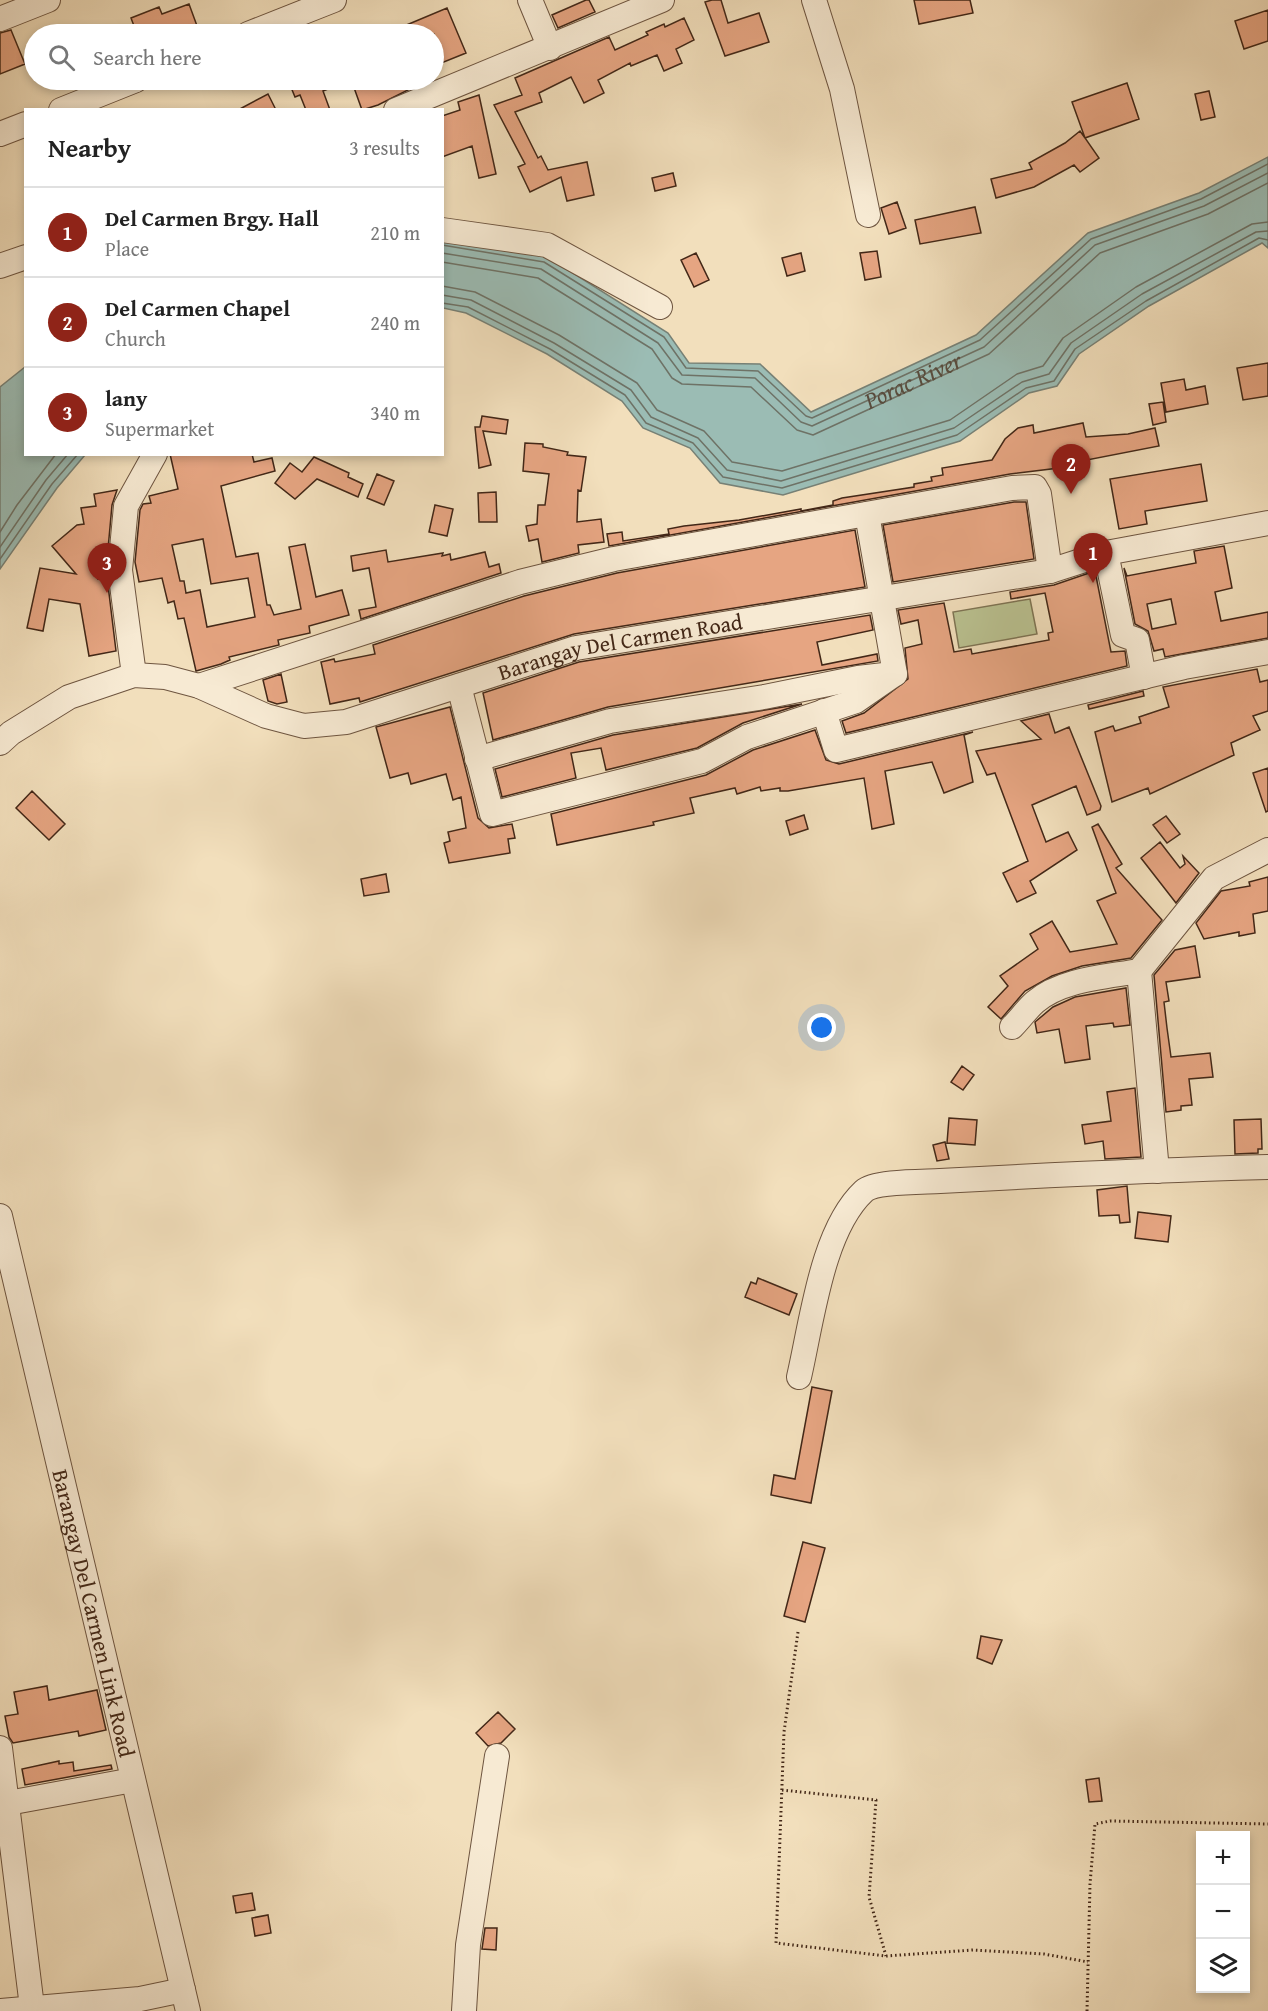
<!DOCTYPE html>
<html lang="en">
<head>
<meta charset="utf-8">
<style>
	:root { --surface:#fff; --page:#f6f6f6; --text:#222; --muted:#767676; --line:#e0e0e0; --accent:#8f2418 }
	body { margin:0; font-family:"Gentium Book Plus",serif; background:var(--page); color:var(--text) }
	.controls { position:absolute; right:18px; bottom:18px; display:grid; overflow:hidden; border-radius:0px; box-shadow:0 3px 9px #0003 }
	.controls button { width:54px; height:54px; display:grid; place-items:center; padding:0; border:0; border-bottom:2px solid var(--line); background:var(--surface); color:var(--text); font:30px sans-serif }
	.you { position:absolute; left:822px; top:1028px; width:21px; height:21px; margin:-15px; border:4px solid #fff; border-radius:50%; background:#1a73e8; box-shadow:0 0 0 9px #1a73e833 }
	.badge { display:grid; place-items:center; width:39px; height:39px; border-radius:50%; background:var(--accent); color:#fff; font-size:20px; font-weight:700 }
	.pin { position:absolute; translate:-50% -50px; filter:drop-shadow(0 2px 3px #0008) }
	.pin::after { content:''; position:absolute; top:32px; width:21px; height:18px; background:inherit; clip-path:polygon(0 0,100% 0,50% 100%) }
	.list { margin:0; padding:0; list-style:none }
	h2 { display:flex; justify-content:space-between; align-items:center; height:78px; margin:0; padding:0 24px; font-size:26px }
	h2 small { font-size:20px; font-weight:400; color:var(--muted) }
	.list li { display:grid; grid-template-columns:39px 1fr auto; gap:18px; align-items:center; box-sizing:border-box; height:90px; padding:0 24px; border-top:2px solid var(--line) }
	.list b { display:block; font-size:22px; white-space:nowrap }
	.list p { margin:0; font-size:20px; white-space:nowrap; color:var(--muted) }
	.list em { font-size:20px; font-style:normal; color:var(--muted) }
	.icon { flex:none; width:33px; height:33px; fill:none; stroke:currentColor; stroke-width:2; stroke-linecap:round; stroke-linejoin:round }
	.map { position:relative; flex:none; width:1268px; height:2011px; overflow:hidden }
	.search { position:absolute; background:var(--surface); box-shadow:0 3px 9px #0003; left:24px; top:24px; width:420px; height:66px; display:flex; align-items:center; gap:15px; box-sizing:border-box; padding:0 21px; border-radius:33px; color:var(--muted); font-size:22px }
	.panel { position:absolute; background:var(--surface); box-shadow:0 3px 9px #0003; left:24px; top:108px; width:420px; height:348px; border-radius:0px }
	.map>svg:first-child { display:block }
	.green { fill:#bac291; stroke:#7e7454; stroke-width:1.5 }
	.water { fill:#9bbcb4; stroke:#778075; stroke-width:1.5 }
	.lines { fill:none; stroke-linecap:round; stroke-linejoin:round }
	.shore { stroke:#6e7266; stroke-width:1.5 }
	.building { fill:#e6a582; stroke:#422717; stroke-width:1.5; fill-rule:evenodd }
	.minor-casing { stroke:#6e5540; stroke-width:26 }
	.path { stroke:#422717; stroke-width:3; stroke-dasharray:1.5 3; stroke-linecap:butt }
	.minor { stroke:#f7ead3; stroke-width:24 }
	.labels { text-anchor:middle; dominant-baseline:central; stroke-width:4.5; stroke-linejoin:round; paint-order:stroke }
	.street-label { font-size:22px; fill:#422717; stroke:#f7ead3 }
	.water-label { font-size:24px; font-style:italic; fill:#584c3e; stroke:#f7ead3 }
</style>
</head>
<body>
<div class="map">
<svg width="1268" height="2011" viewBox="0 0 1268 2011">
	<rect width="100%" height="100%" fill="#f2dfbc"/>
	<filter id="stains"><feTurbulence type="fractalNoise" baseFrequency=".00333" numOctaves="4"/><feColorMatrix values="0 0 0 0 .2 0 0 0 0 .09 0 0 0 0 .02 0 0 0 .5 -.17"/></filter>
	<radialGradient id="worn" r=".72"><stop offset=".6" stop-color="#630" stop-opacity="0"/><stop offset="1" stop-color="#630" stop-opacity=".3"/></radialGradient>
	<!-- green -->
	<path class="green" d="M1030 599 1037 634 959 648 953 612Z"/>
	<!-- water -->
	<path class="water" d="M1268 157V248L1262 243 1149 306 1079 354 1057 386 1029 393 960 441 783 495 720 483 690 448 643 428 622 401 547 354 466 313 443 308V239L546 256 668 333 689 363 760 364 811 412 976 335 1088 233 1199 193Z
		M25 367 26 454 85 455 57 488 0 569V387Z"/>
	<g class="lines">
		<!-- shore -->
		<g class="shore">
			<path d="M442 245 544 262 664 337 686 368 758 371 806 416 812 418 980 340 1091 239 1201 199 1268 164"/>
			<path id="s1" d="M442 253 541 269 658 343 682 375 755 378 801 422 812 426 984 347 1095 245 1204 206 1268 173"/>
			<path d="M442 262 538 278 652 349 672 378 682 384 751 387 797 430 813 435 989 354 1100 253 1208 214 1268 183"/>
			<path d="M442 286 475 292 559 335 637 383 657 410 704 431 732 462 782 471 950 420 1017 374 1043 366 1063 338 1136 287 1252 224 1268 222"/>
			<path d="M442 295 471 300 554 343 631 390 651 417 698 438 727 470 781 481 954 428 1022 382 1049 374 1071 343 1142 294 1256 232 1268 231"/>
			<path d="M442 303 468 307 550 349 625 395 646 423 693 443 723 477 782 488 957 435 1026 388 1054 381 1075 349 1146 301 1259 238 1268 240"/>
			<path d="M0 532 17 505 56 454"/>
			<path d="M0 547 46 480 68 454"/>
			<path d="M0 559 52 484 78 454"/>
		</g>
	</g>
	<!-- building -->
	<path class="building" d="M586 0H589L595 12 558 28 552 15Z
		M712 0H721L728 23 759 13 769 42 725 56 705 2Z
		M914 0H970L973 13 919 24Z
		M189 4 200 34H137L131 18 159 7 162 14Z
		M447 8 466 53 434 66V34H385Z
		M1268 10V41L1244 49 1235 21Z
		M684 18 694 40 676 49 682 63 664 71 657 55 631 66 630 63 598 80 604 93 584 103 571 77 539 93 542 102 515 112 538 158 541 156 548 170 587 162 594 195 567 201 561 177 530 192 518 167 525 164 494 105 522 95 515 78 609 37 615 50 648 35 646 32 664 24 665 27Z
		M11 30 25 64 0 74V33Z
		M288 80H350L323 91 330 110H306L300 95 295 97Z
		M360 80H409L412 88 378 105 362 110 352 82Z
		M1127 83 1139 119 1085 138 1099 158 1080 172 1074 165 1034 187 996 198 991 179 1032 169 1029 163 1065 143 1080 131 1085 138 1072 102Z
		M1209 91 1215 117 1201 120 1195 94Z
		M268 94 276 110H238Z
		M479 95 496 174 479 178 472 146 442 157V116L460 110 458 102Z
		M673 173 676 186 655 191 652 178Z
		M897 202 906 228 889 234 881 208Z
		M975 207 981 233 920 244 915 220Z
		M877 251 881 277 865 280 860 253Z
		M696 253 709 280 694 287 681 260Z
		M801 253 805 271 787 276 782 258Z
		M1268 363V396L1243 400 1237 368Z
		M1184 379 1186 390 1205 386 1208 404 1166 412 1161 383Z
		M1163 402 1166 422 1153 425 1149 404Z
		M482 416 508 420 506 434 483 431 491 465 479 468 475 427H480Z
		M1083 423 1086 437 1128 434 1155 428 1159 446 1066 464 1067 467 1010 474 609 546 607 534 622 532 623 541 669 534 668 529 684 526 739 520 801 509V511L833 505V501L842 498 914 487V484L932 481 931 477 943 475 942 468 992 460 1005 439 1018 428 1033 425 1034 433Z
		M525 443 543 444V447L568 452 567 455 586 457 581 491 578 490 577 522 601 519 604 542 578 545 579 553 542 562 538 539 529 541 526 526 537 524 538 505H545L549 474 523 471Z
		M170 454H252L254 462 272 458 275 471 221 486 236 557 258 553 267 605H270L274 615 301 609 289 547 305 544 316 597 342 590 349 615 309 626 310 633 278 640 279 645 229 657 230 660 221 664 196 671 184 618 178 619 174 601 168 603 162 578 139 582 135 562 140 510 143 504 151 503 149 496 178 489ZM203 539 211 584 248 578 255 617 207 627 200 590 186 593 184 581H180L172 545Z
		M314 457 349 473 348 477 363 484 358 497 317 479 295 499 275 483 290 463 302 472Z
		M1201 464 1207 501 1145 511 1147 524 1119 529 1110 479Z
		M377 474 394 481 384 505 367 498Z
		M117 490 112 505 108 549 94 551 98 579 107 577 116 651 89 656 80 604 49 599 43 631 27 628 40 568 76 574 52 546 77 525 84 524 81 508 96 506 94 494Z
		M496 492 497 522H479L478 493Z
		M1014 502H1026L1034 559 893 582 883 525Z
		M435 505 453 509 447 536 429 532Z
		M855 530 865 587 574 634 360 702 359 698 330 704 321 662 334 659 335 662 375 654 373 645 524 596 617 573Z
		M1224 546 1232 588 1215 592 1221 621 1268 612V638L1165 657 1163 649 1154 651 1148 631 1135 624 1124 568 1127 576 1196 563 1194 551ZM1171 599 1176 624 1152 629 1147 604Z
		M386 550 388 562 443 553 442 556 450 554 451 560 485 552 489 567 499 564 501 573 361 619 359 610 376 607 369 568 353 571 351 556Z
		M1095 571 1111 652 1125 651 1127 666 846 733 842 721 864 713 908 679 905 648 922 644 918 620 901 624 898 610 944 603 954 652 971 649 972 654 1049 640 1048 633 1053 632 1045 593 1011 599 1010 592 1054 585Z
		M870 615 873 630 817 642 822 665 877 654 878 661 608 707 493 740 483 693 579 662Z
		M1257 669 1260 682 1268 680V711L1253 716 1260 730 1231 743 1234 755 1150 794 1148 788 1112 802 1095 732 1113 726 1115 731 1141 723 1139 717 1169 707 1163 687Z
		M281 674 287 702 277 704 268 701 263 680Z
		M1143 691 1144 696 1089 709 1088 705Z
		M802 704 743 723 697 748 606 770 601 748 571 753 576 778 502 797 495 769 613 735Z
		M450 707 478 818 489 828 512 824 515 838 508 839 510 853 449 863 444 843 450 841 448 832 466 828 461 797 453 800 446 774 411 784 408 773 390 778 376 727Z
		M1049 714 1055 733 1069 727 1101 806 1100 810 1087 815 1076 786 1032 805 1046 842 1068 832 1077 850 1030 881 1036 893 1017 902 1003 873 1028 861 995 773 987 775 976 751 1041 739 1021 721Z
		M815 730 826 760 839 764 973 732 964 735 973 782 944 793 932 762 885 771 894 824 872 829 864 778 788 791H780V788L761 791 760 787 737 794 735 788 690 798 694 813 653 822 654 825 557 845 551 814 706 775 753 750Z
		M1268 768V811L1266 812 1253 773Z
		M32 791 65 824 49 840 16 808Z
		M804 815 808 829 790 835 786 821Z
		M1166 816 1180 834 1167 843 1153 825Z
		M1098 824 1122 864 1116 868 1162 920 1131 958 1082 966 1052 976 1025 991 1001 1019 988 1007 1008 986 1000 976 1038 949 1030 934 1052 921 1070 952 1117 944 1097 901 1116 893 1092 827Z
		M1160 842 1180 868 1185 864 1183 856 1199 873 1176 903 1141 858Z
		M386 874 389 892 364 896 361 879Z
		M1268 877V911L1253 914 1255 933 1239 936V932L1204 939 1196 923 1221 891 1250 886 1249 882Z
		M1195 946 1200 977 1166 982 1169 1001 1164 1002 1167 1028 1171 1057 1210 1053 1213 1077 1189 1079 1192 1105 1181 1106V1110L1166 1112 1154 975 1175 950Z
		M1126 988 1130 1025 1114 1027 1113 1023 1086 1026 1090 1059 1065 1063 1059 1029 1037 1033 1035 1022 1053 1007 1075 997Z
		M962 1066 974 1075 963 1090 951 1082Z
		M1135 1088 1141 1157 1105 1159 1103 1141 1085 1144 1082 1125 1111 1121 1107 1092Z
		M949 1118 977 1120 975 1145 947 1143Z
		M1261 1119 1262 1149H1258V1153L1235 1154 1234 1120Z
		M945 1142 949 1159 937 1161 933 1145Z
		M1127 1186 1130 1222 1120 1223 1119 1215 1099 1216 1097 1190Z
		M1138 1212 1171 1216 1168 1242 1135 1238Z
		M758 1278 797 1294 789 1315 745 1297 751 1282 756 1284Z
		M812 1387 832 1391 811 1503 771 1495 774 1475 795 1479Z
		M803 1542 825 1548 805 1622 784 1616Z
		M981 1636 1002 1640 992 1664 977 1658Z
		M47 1686 49 1700 97 1690 106 1730 79 1736 78 1731 13 1743 9 1737 5 1716 18 1714 14 1692Z
		M498 1712 515 1729 501 1743 488 1746 476 1733Z
		M59 1761V1764L73 1762 74 1771 111 1765 112 1769 25 1785 22 1769Z
		M1099 1778 1102 1801 1089 1802 1086 1780Z
		M252 1893 255 1910 236 1913 233 1896Z
		M268 1915 271 1933 255 1936 252 1918Z
		M485 1928H497L496 1950 482 1949Z"/>
	<g class="lines">
		<defs>
			<g id="minor">
				<path d="M530 0 550 48"/>
				<path d="M814 0 842 89 868 215"/>
				<path d="M0 19 48 0"/>
				<path d="M248 34 334 0"/>
				<path d="M61 110 136 80"/>
				<path d="M396 110 662 0"/>
				<path d="M0 134 26 124"/>
				<path d="M442 230 547 245 660 307"/>
				<path d="M0 266 26 257"/>
				<path d="M867 514 895 674"/>
				<path d="M1106 553 1123 635 1137 640 1144 677"/>
				<path d="M134 675 120 570 126 506 155 454"/>
				<path d="M199 686 520 582 614 559 1012 488 1035 487 1039 494 1050 571"/>
				<path d="M459 686 492 814 702 761 747 737 856 701 895 674"/>
				<path d="M824 711 836 750 1184 667 1268 652"/>
				<path id="s2" d="M0 743 11 733 69 697 134 675 165 677 199 686 266 716 304 726 346 722 576 648 1050 571 1106 553 1268 523"/>
				<path d="M477 759 610 721 764 697 858 678 893 674"/>
				<path d="M1139 971 1157 1171"/>
				<path d="M1012 1027C1020 1019 1027 1009 1035 1002 1062 979 1106 977 1139 971L1214 878 1268 850"/>
				<path id="s3" d="M0 1216 188 2011"/>
				<path d="M799 1377C812 1321 822 1230 864 1191 875 1181 924 1182 940 1181 1049 1175 1159 1170 1268 1167"/>
				<path d="M0 1748 32 2007"/>
				<path d="M8 1803 133 1780"/>
				<path d="M1 2011 140 1999 183 1990"/>
				<path d="M464 2011 468 1945 497 1756"/>
			</g>
		</defs>
		<!-- minor casing -->
		<use href="#minor" class="minor-casing"/>
		<!-- path -->
		<path class="path" d="M798 1632 784 1732 776 1943 886 1956 973 1950 1044 1954 1088 1962
			M782 1790 876 1800 869 1897 886 1956
			M1087 2011 1090 1884 1095 1824 1110 1821 1268 1824"/>
		<!-- minor -->
		<use href="#minor" class="minor"/>
	</g>
	<g class="labels">
		<!-- street labels -->
		<g class="street-label">
			<text stroke="none"><textPath href="#s2" startOffset="658">Barangay Del Carmen Road</textPath></text>
			<text stroke="none"><textPath href="#s3" startOffset="408">Barangay Del Carmen Link Road</textPath></text>
		</g>
		<!-- water labels -->
		<g class="water-label">
			<text stroke="none"><textPath href="#s1" startOffset="538">Porac River</textPath></text>
		</g>
	</g>
	<rect width="100%" height="100%" filter="url(#stains)"/>
	<rect width="100%" height="100%" fill="url(#worn)"/>
</svg>
<div class="controls">
<button>+</button>
<button>−</button>
<button><svg class="icon" aria-label="layers" viewBox="0 0 24 24"><path d="M12 4l9 5-9 5-9-5zM3 14l9 5 9-5"/></svg></button>
</div>
<div class="you"></div>
<div class="pin badge" style="left:1093px;top:583px">1</div>
<div class="pin badge" style="left:1071px;top:494px">2</div>
<div class="pin badge" style="left:107px;top:593px">3</div>
<div class="search"><svg class="icon" aria-label="search" viewBox="0 0 24 24"><circle cx="10" cy="10" r="6"/><path d="M15 15l6 6"/></svg>Search here</div>
<section class="panel">
<h2>Nearby<small>3 results</small></h2>
<ul class="list">
<li><span class="badge">1</span><div><b>Del Carmen Brgy. Hall</b><p>Place</p></div><em>210 m</em></li>
<li><span class="badge">2</span><div><b>Del Carmen Chapel</b><p>Church</p></div><em>240 m</em></li>
<li><span class="badge">3</span><div><b>lany</b><p>Supermarket</p></div><em>340 m</em></li>
</ul>
</section>
</div>
</body>
</html>
